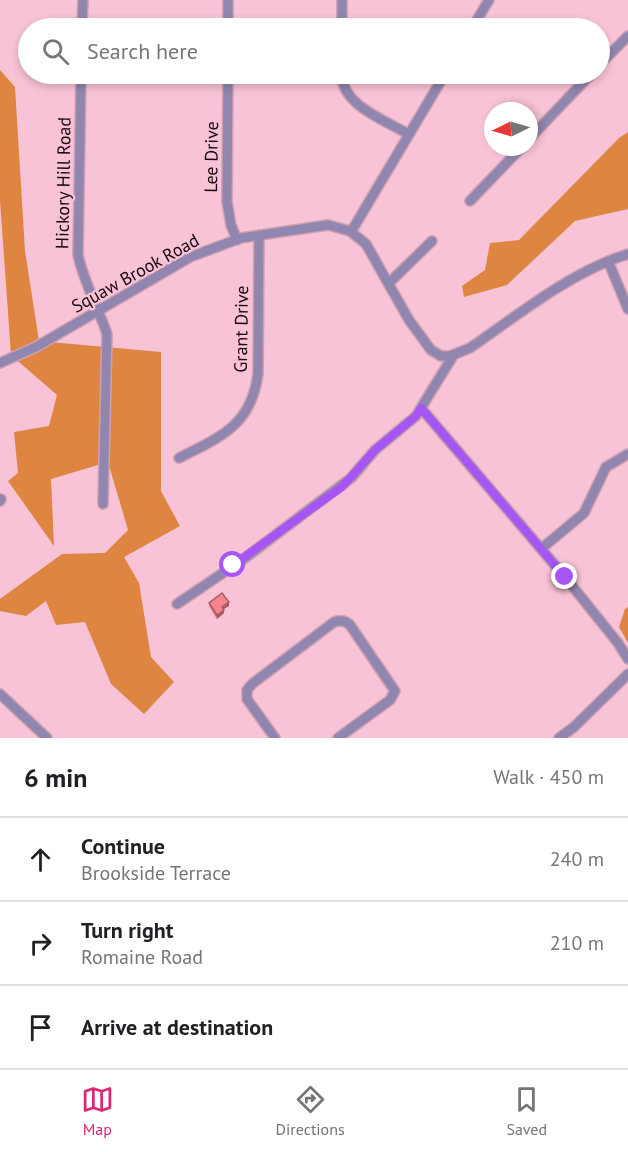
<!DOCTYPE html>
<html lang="en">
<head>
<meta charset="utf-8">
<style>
	:root { --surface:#fff; --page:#f2f2f2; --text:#202124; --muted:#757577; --line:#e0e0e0; --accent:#db2777 }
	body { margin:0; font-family:"PT Sans",sans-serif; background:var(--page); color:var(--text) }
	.compass { position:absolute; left:484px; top:102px; width:54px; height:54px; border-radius:50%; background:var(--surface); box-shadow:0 3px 9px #0003; rotate:265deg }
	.stop { position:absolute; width:18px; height:18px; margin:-14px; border:4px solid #a855f7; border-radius:50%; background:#fff }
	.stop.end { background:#a855f7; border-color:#fff; box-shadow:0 2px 6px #0008 }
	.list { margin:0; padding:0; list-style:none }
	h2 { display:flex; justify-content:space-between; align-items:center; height:78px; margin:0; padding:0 24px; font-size:26px }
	h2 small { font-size:20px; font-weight:400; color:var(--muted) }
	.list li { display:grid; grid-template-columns:39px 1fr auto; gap:18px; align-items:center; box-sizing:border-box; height:84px; padding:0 24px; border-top:2px solid var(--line) }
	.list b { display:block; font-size:22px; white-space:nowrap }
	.list p { margin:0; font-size:20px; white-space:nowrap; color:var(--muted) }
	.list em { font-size:20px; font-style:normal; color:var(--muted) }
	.icon { flex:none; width:33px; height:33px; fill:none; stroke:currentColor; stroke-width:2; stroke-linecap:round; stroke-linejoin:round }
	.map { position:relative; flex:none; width:628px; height:738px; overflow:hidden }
	.search { position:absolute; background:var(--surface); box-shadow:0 3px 9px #0003; left:18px; right:18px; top:18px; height:66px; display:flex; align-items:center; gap:15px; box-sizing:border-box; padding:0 21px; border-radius:33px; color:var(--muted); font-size:22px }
	.sheet { height:330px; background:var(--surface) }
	nav { display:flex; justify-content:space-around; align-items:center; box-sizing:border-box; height:84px; border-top:2px solid var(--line); background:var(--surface); font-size:16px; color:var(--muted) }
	nav a { display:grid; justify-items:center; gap:3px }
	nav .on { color:var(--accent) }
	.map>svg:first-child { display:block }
	.forest { fill:#de8541 }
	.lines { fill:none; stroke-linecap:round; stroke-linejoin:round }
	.minor-casing { stroke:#d0a1b2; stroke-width:12 }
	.minor { stroke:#9086af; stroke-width:9 }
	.wall { fill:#d2727a }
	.shaded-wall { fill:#ab5c63 }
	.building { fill:#f4848e; stroke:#ab5c63; stroke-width:1.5 }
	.route { stroke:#a855f7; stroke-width:8 }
	.labels { text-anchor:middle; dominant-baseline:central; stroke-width:4.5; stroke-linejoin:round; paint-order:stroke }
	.street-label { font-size:18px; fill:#19050d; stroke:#f8c3d6 }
</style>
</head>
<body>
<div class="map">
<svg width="628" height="738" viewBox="0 0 628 738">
	<rect width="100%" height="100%" fill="#f8c3d6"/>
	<!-- forest -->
	<path class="forest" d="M0 70 15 87 25 251 39 341 161 352V491L180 526 124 557 139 583 151 657 174 682 144 714 111 684 85 622 56 625 46 601 26 616 0 611V599L62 554 105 553 128 530 108 462 51 479 54 546 8 481 18 473 14 432 49 426 57 395 11 355 0 200Z
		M628 132V209L575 221 507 285 464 297 462 286 485 270 490 243 519 240 619 138Z
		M628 607V643L619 627 625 609Z"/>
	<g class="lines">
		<defs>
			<path id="minor" d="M82 28 83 0
				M228 28V0
				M342 28V0
				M472 28 489 0
				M600 64 628 36
				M81 74 78 255C84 283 98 307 107 334L103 504
				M228 74 227 202 231 225 237 240
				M342 74C341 105 385 120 408 134
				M529 139 591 74
				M470 201 522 147
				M351 232 445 74
				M608 261 628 309
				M389 283 432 241
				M0 363 36 347 190 257 241 238 328 225 350 231 366 244 409 320 431 350 441 356H450L470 348C518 315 572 271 628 254
				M421 408 565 577 618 643 628 659
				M179 458C220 437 251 426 258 374L259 235
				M0 501 1 499
				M541 549 584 513 606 467 628 454
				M177 604 245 558 351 478 375 450 416 416 453 356
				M0 694 47 738
				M275 738 247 699V690L252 684 334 622C340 620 345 620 350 625L395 691 390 700 338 738
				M559 738 574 727 628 674"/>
		</defs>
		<!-- minor casing -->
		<use href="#minor" class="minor-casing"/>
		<!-- minor -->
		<use href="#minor" class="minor"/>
	</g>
	<!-- wall -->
	<path class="wall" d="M209 603 229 606 224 609V613L217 619 209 606Z"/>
	<!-- shaded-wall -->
	<path class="shaded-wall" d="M229 602V606L222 610V607Z
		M224 610V613L217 619V615Z"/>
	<!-- building -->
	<path class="building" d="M222 593 229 602 222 607 224 610 217 615 209 603Z"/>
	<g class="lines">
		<!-- route -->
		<path class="route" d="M233 565 342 487 375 450 416 416 421 408 565 577"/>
	</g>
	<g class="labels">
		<!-- street labels -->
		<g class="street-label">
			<text transform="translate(211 157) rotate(-89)">Lee Drive</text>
			<text transform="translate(63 183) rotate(-89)">Hickory Hill Road</text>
			<text transform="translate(135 273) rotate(-29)">Squaw Brook Road</text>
			<text transform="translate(241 329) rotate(-89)">Grant Drive</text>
		</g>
	</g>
</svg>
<svg class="compass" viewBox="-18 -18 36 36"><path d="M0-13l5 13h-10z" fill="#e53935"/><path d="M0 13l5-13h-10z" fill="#757577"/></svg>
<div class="stop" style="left:233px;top:565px"></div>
<div class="stop end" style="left:565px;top:577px"></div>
<div class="search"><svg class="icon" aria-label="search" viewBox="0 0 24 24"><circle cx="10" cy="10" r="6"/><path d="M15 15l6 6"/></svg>Search here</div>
</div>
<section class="sheet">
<h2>6 min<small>Walk · 450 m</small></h2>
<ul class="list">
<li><svg class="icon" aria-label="ahead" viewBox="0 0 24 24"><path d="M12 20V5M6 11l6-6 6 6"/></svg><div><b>Continue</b><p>Brookside Terrace</p></div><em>240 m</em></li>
<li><svg class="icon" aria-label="right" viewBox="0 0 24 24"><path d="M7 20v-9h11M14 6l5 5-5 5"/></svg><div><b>Turn right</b><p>Romaine Road</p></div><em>210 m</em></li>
<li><svg class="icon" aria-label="arrive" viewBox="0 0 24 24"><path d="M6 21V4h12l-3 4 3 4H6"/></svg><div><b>Arrive at destination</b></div></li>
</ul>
</section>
<nav>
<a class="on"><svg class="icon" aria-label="map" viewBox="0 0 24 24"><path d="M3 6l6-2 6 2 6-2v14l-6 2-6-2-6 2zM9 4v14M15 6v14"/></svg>Map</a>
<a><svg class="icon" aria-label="directions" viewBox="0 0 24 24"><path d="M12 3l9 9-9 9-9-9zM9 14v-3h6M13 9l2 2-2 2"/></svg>Directions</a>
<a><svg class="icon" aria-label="saved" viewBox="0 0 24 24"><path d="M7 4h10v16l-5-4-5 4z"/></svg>Saved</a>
</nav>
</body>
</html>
